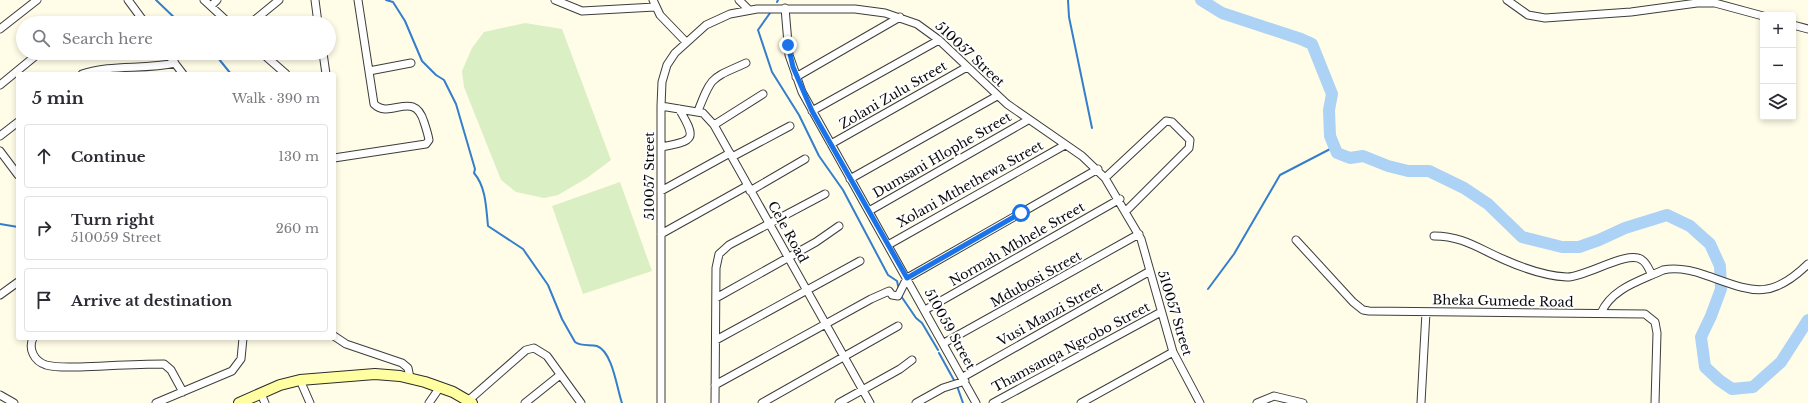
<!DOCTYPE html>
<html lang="en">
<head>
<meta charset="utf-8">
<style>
	:root { --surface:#fff; --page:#f7f7f7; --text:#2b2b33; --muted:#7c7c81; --line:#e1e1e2 }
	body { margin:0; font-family:"Libre Baskerville",serif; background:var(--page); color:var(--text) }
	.controls { position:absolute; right:12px; top:12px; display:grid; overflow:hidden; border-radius:4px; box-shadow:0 2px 6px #0003 }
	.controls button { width:36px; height:36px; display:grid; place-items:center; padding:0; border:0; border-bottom:1px solid var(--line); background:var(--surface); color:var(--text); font:20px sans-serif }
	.stop { position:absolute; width:12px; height:12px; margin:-9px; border:3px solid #1a73e8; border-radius:50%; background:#fff }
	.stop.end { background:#1a73e8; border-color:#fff; box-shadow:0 1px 4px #0008 }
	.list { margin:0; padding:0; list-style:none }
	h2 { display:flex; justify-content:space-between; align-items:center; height:52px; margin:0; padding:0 16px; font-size:17px }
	h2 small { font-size:13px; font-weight:400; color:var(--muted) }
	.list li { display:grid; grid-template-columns:26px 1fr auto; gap:12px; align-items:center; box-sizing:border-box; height:64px; margin:0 8px 8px; padding:0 8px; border:1px solid var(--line); border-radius:4px }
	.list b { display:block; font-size:15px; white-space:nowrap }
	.list p { margin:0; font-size:13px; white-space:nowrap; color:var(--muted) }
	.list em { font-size:13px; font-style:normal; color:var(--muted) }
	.icon { flex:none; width:22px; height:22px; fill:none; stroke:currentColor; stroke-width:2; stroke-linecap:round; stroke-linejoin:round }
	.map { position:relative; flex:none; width:1808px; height:403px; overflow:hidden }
	.search { position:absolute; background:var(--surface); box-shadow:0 2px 6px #0003; left:16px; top:16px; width:320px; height:44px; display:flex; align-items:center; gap:10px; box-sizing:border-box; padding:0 14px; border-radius:22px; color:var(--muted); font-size:15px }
	.panel { position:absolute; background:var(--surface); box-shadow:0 2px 6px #0003; left:16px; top:72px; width:320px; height:268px; border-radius:4px }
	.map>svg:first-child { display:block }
	.pitch { fill:#dbefc4 }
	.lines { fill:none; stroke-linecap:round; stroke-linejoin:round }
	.stream { stroke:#347ecc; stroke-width:2 }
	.river { stroke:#acd2f5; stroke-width:12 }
	.street-casing { stroke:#3d3d3d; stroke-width:9 }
	.secondary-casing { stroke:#2c2c2c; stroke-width:12 }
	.street { stroke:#fff; stroke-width:7 }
	.secondary { stroke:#ffffa2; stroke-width:10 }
	.route { stroke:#1a73e8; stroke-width:5 }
	.labels { text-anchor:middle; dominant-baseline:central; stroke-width:4; stroke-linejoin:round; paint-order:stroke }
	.street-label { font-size:13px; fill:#0a0a0a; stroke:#fff }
</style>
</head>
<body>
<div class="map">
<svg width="1808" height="403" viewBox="0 0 1808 403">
	<rect width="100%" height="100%" fill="#fffde7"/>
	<!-- pitch -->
	<path class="pitch" d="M525 23 562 29 611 160 587 178 558 195 544 198 516 192 501 180 464 87 462 71 472 48 484 32Z
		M620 182 652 271 583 294 552 206Z"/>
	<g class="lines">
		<!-- stream -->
		<path class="stream" d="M156 0 180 23
			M386 0 393 2 405 21 422 61 436 75 444 80 456 104 475 169 474 173C486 187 486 207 488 226L523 249 548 285 562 319 575 342C582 347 590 344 597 346 613 352 617 390 622 403
			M1068 0 1069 17 1092 128
			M777 2 778 0
			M770 13 758 30 772 72 799 115 819 156 843 190 888 275 897 281 899 290
			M214 53 231 74
			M0 224 18 227
			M1208 289 1234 254 1280 175 1334 147
			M901 296 916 318 922 323 938 350
			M939 353 955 382
			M957 386 963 403"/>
		<!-- river -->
		<path class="river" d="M1201 0 1222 13 1301 39 1312 44 1332 94 1329 110 1330 136 1337 153 1350 158 1363 156 1388 166 1408 171H1429L1464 188 1488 204 1522 237 1562 247H1579L1599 240 1625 228 1667 215 1690 226 1710 244 1720 266 1721 289 1711 316 1701 337 1705 367 1719 380 1732 389 1753 387 1781 362 1808 320"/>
		<defs>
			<path id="street" d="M128 0 145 23
				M204 0 229 23
				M315 0 318 23
				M555 0 582 11 655 7
				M653 0 660 15 686 42
				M739 0 749 10
				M1507 0 1528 15 1545 18 1631 12 1697 3H1715L1763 16
				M211 6 217 0
				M785 8 789 55 802 92 976 403
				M251 23 279 0
				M1793 25 1808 29
				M0 29 37 0
				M167 53 183 74
				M262 53 286 74
				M323 53 326 74
				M369 71 411 63
				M82 74C112 64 144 70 175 63
				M796 77 900 17
				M0 85 39 53
				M661 106 703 113 714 125 870 403
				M698 111C712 75 711 79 746 63
				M812 111 939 40
				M714 125 763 94
				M0 136 18 122
				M831 144 967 67
				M661 147C695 141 697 139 679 109
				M0 151 18 175
				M732 157 790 126
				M334 158 426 144 429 140C428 134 426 128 424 122 414 89 390 120 374 104L358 0
				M1105 178 1166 121 1172 122 1190 140 1189 148 1126 211
				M850 179 997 96
				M661 191 730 153
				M750 191 805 159
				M869 211 1028 120
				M661 234 747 186
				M1434 236C1463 236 1479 249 1505 260 1523 268 1547 276 1567 277 1584 278 1629 249 1642 260 1647 263 1649 270 1652 275
				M1296 240 1353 302 1363 310 1369 311 1645 314 1655 322 1657 333 1655 403
				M888 245 1065 145
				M0 295 18 282
				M716 298 816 242 839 226
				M925 310 1120 199
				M1601 313C1612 288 1640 281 1663 270 1677 267 1691 270 1705 275 1751 291 1769 302 1808 264
				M334 336 346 344 402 363 408 368 410 378
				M33 338C28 349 34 361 46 365 57 368 69 367 80 367 108 366 136 364 164 364L171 370 183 392
				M716 340 860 261
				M944 343 1139 234
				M963 377 1150 271
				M300 380 310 403
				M715 385 871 299 889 291 892 295 898 296 907 278 1098 169
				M261 394 265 403
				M0 395 14 403
				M469 400 526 350 534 348 547 356 581 403
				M156 403 232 371 241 359 243 338
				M429 403 440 387
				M525 403 560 375
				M661 403V106L662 82 667 65 675 53 706 25 730 14 757 9H855L885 13 917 24 939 40 1007 104 1082 156 1105 178 1141 239 1173 352 1200 403
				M715 403 716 268 719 254 729 245 825 194
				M762 403 898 326
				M839 403 900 369 912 360
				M916 403 943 388 965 381
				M993 403 1161 312
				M1081 403 1173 352
				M1257 403 1274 396 1303 403
				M1421 403 1426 312"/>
			<path id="secondary" d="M239 403 280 385 300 380 375 374 400 376 425 382 453 392 472 403"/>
		</defs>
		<!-- street casing -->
		<use href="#street" class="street-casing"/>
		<!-- secondary casing -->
		<use href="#secondary" class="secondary-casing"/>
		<!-- street -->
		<use href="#street" class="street"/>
		<!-- secondary -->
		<use href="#secondary" class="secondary"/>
	</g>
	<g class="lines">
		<!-- route -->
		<path class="route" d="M788 45 793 67 812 111 907 278 1021 213"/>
	</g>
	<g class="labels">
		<!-- street labels -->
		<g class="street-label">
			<text transform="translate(970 54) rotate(43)">510057 Street</text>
			<text transform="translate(893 95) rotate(-30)">Zolani Zulu Street</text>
			<text transform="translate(942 155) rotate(-30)">Dumsani Hlophe Street</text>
			<text transform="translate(649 176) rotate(-90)">510057 Street</text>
			<text transform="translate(970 184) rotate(-29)">Xolani Mthethewa Street</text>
			<text transform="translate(788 232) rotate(61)">Cele Road</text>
			<text transform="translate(1017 244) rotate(-30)">Normah Mbhele Street</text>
			<text transform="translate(1036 279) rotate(-29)">Mdubosi Street</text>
			<text transform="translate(1503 301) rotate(1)">Bheka Gumede Road</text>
			<text transform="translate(1175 313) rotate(73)">510057 Street</text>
			<text transform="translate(1050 314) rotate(-29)">Vusi Manzi Street</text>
			<text transform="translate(950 329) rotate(61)">510059 Street</text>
			<text transform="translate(1071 347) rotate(-28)">Thamsanqa Ngcobo Street</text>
		</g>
	</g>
</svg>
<div class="controls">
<button>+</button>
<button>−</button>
<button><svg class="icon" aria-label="layers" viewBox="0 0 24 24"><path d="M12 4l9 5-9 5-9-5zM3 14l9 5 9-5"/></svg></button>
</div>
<div class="stop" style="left:1021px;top:213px"></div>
<div class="stop end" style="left:788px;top:45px"></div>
<div class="search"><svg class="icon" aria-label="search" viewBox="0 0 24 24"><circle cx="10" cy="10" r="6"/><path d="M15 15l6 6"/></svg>Search here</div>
<section class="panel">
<h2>5 min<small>Walk · 390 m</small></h2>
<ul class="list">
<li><svg class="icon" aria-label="ahead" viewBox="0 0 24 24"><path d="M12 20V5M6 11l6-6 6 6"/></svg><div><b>Continue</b></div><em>130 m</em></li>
<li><svg class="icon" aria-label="right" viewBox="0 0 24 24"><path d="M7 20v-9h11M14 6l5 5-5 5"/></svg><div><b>Turn right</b><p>510059 Street</p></div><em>260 m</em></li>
<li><svg class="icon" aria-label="arrive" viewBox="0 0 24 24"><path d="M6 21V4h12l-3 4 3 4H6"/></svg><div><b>Arrive at destination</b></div></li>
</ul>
</section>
</div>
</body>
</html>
